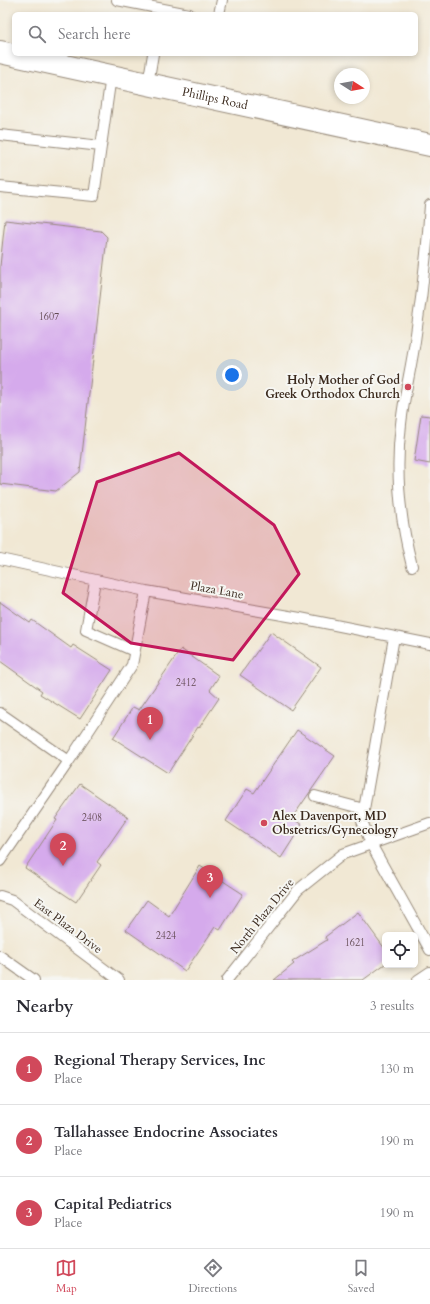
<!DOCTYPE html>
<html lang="en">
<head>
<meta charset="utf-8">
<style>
	:root { --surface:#fff; --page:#f7f7f7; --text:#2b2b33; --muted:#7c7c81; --line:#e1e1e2; --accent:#d1495b }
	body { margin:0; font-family:Cardo,serif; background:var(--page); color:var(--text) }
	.controls { position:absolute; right:12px; bottom:12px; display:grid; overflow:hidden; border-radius:6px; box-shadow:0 2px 6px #0003 }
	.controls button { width:36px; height:36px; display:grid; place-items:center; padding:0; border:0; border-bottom:1px solid var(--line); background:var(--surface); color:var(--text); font:20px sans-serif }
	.compass { position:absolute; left:334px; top:68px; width:36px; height:36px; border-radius:50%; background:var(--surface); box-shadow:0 2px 6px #0003; rotate:101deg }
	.you { position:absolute; left:232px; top:375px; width:14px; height:14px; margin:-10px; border:3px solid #fff; border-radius:50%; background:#1a73e8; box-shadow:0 0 0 6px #1a73e833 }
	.badge { display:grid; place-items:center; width:26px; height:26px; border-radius:50%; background:var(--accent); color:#fff; font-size:13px; font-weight:700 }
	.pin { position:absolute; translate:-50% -33px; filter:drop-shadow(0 1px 2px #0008) }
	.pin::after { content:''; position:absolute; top:21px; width:14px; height:12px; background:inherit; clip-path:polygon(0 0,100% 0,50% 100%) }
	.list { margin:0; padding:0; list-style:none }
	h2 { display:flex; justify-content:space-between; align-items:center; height:52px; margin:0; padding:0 16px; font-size:17px }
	h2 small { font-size:13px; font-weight:400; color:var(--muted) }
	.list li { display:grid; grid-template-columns:26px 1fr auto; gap:12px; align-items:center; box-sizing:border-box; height:72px; padding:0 16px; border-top:1px solid var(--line) }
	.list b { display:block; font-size:15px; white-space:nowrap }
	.list p { margin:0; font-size:13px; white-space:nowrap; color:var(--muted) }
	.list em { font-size:13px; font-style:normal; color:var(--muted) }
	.icon { flex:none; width:22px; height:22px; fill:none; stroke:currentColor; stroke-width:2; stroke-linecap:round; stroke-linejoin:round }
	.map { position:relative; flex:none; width:430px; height:980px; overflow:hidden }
	.search { position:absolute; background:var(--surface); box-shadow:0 2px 6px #0003; left:12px; right:12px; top:12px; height:44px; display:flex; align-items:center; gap:10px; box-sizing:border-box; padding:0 14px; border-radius:6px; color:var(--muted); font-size:15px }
	.sheet { height:268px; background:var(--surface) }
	nav { display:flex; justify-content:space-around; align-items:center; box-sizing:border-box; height:56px; border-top:1px solid var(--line); background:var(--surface); font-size:11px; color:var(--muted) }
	nav a { display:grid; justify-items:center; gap:2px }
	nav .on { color:var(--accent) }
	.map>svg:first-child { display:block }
	.building { fill:#d5aaec }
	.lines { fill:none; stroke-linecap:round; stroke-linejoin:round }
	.service-casing { stroke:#968979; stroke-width:12 }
	.tertiary-casing { stroke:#968979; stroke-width:24 }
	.service { stroke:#fff; stroke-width:10 }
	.tertiary { stroke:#fff; stroke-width:22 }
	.marked { fill:#c2185b; fill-opacity:0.2; stroke:#c2185b; stroke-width:3; stroke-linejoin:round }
	.poi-dot { fill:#d1495b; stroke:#f6f6f2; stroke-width:1.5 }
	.labels { text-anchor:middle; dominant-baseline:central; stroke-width:4; stroke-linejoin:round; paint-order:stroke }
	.number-label { font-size:10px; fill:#624a52 }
	.street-label { font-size:12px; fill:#3b2a1e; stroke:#f6f6f2 }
	.poi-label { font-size:12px; font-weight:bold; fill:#3b2a1e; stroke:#f6f6f2; text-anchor:end }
</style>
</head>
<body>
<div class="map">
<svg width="430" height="980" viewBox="0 0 430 980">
	<rect width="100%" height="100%" fill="#f6f6f2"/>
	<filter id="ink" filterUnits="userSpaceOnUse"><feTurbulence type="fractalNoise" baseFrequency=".025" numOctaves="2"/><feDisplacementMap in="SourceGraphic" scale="8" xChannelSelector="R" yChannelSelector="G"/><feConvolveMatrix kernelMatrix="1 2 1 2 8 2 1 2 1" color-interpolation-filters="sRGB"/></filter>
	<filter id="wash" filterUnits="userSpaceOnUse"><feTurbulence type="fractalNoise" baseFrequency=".012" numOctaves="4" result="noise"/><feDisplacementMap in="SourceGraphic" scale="16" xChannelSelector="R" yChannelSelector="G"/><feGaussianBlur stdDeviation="0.9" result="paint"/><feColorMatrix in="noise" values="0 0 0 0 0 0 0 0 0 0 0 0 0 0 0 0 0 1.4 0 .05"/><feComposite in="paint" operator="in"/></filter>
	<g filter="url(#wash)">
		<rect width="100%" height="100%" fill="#f1e8d4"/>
		<g id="blocks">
			<!-- building -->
			<path class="building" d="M5 220 101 231 107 237 80 472 56 491 0 484V266Z
				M421 415 430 416V464L414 461Z
				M0 602 30 623 32 620 71 648 73 645 112 670 80 719 40 694 42 691 0 661Z
				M271 632 321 667 291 710 240 675Z
				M181 649 219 676 210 690 219 698 199 728 198 727 168 773 113 738 133 707 139 710Z
				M297 730 335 756 292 818 302 825 281 858 226 821 247 789 254 793Z
				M80 784 128 817 97 862 101 865 76 902 25 868 57 820 55 819Z
				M200 866 243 894 220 930 215 927 185 971 126 930 147 900 169 916Z
				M358 912 385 949V964L363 980H274L294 964 292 962 327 940 325 937Z"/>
		</g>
	</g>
	<g filter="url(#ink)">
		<use href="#blocks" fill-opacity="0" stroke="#968979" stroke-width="1"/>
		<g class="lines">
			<defs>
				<path id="service" d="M117 0 189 14
					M219 14 222 0
					M148 84 153 54
					M0 135 101 146
					M0 187 94 196 111 76
					M0 559 146 591 300 618 430 644
					M412 566C400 520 395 472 401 424 404 396 411 369 415 341 422 296 427 251 430 205
					M95 581 86 630 134 651
					M394 637 362 821 371 844 430 950
					M0 713 69 761 0 861
					M69 761 132 665 146 591
					M315 796 364 809
					M0 896 12 900 119 980
					M0 956 34 980
					M227 980 298 890 343 854 430 823
					M418 980 430 972"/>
				<g id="tertiary">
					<path id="s1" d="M0 52 430 145"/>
				</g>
			</defs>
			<!-- service casing -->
			<use href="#service" class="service-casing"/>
			<!-- tertiary casing -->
			<use href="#tertiary" class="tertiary-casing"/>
			<!-- service -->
			<use href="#service" class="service"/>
			<!-- tertiary -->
			<use href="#tertiary" class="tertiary"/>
		</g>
	</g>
	<!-- marked area -->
	<path class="marked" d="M179 453 274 525 299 574 233 660 131 643 63 593 97 482Z"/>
	<!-- markers -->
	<g class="poi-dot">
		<circle cx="408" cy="387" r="4"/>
		<circle cx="264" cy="823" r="4"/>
	</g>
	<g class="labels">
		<!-- number labels -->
		<g class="number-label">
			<text x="49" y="317">1607</text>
			<text x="186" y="683">2412</text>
			<text x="92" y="818">2408</text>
			<text x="166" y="936">2424</text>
			<text x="355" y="943">1621</text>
		</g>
		<!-- street labels -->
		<g class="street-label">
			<text stroke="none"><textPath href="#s1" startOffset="220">Phillips Road</textPath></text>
			<text transform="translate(217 590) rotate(10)">Plaza Lane</text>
			<text transform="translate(262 916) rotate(-51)">North Plaza Drive</text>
			<text transform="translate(68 926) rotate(37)">East Plaza Drive</text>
		</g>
		<!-- poi labels -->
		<g class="poi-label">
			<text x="400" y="380">Holy Mother of God<tspan x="400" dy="14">Greek Orthodox Church</tspan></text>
			<text x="272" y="816" text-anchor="start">Alex Davenport, MD<tspan x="272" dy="14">Obstetrics/Gynecology</tspan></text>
		</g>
	</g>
</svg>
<div class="controls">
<button><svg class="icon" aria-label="locate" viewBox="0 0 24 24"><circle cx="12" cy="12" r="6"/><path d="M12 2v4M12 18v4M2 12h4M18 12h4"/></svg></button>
</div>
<svg class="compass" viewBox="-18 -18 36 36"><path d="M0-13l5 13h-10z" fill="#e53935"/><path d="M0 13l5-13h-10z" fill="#7c7c81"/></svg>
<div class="you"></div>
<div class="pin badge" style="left:150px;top:740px">1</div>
<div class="pin badge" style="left:63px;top:866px">2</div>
<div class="pin badge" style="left:210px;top:898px">3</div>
<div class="search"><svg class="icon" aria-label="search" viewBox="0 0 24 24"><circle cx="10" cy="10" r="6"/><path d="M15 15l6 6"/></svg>Search here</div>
</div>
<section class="sheet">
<h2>Nearby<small>3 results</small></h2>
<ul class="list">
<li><span class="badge">1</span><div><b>Regional Therapy Services, Inc</b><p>Place</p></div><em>130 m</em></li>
<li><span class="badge">2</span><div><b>Tallahassee Endocrine Associates</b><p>Place</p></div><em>190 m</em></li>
<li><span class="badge">3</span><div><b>Capital Pediatrics</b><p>Place</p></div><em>190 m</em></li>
</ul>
</section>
<nav>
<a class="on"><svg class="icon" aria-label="map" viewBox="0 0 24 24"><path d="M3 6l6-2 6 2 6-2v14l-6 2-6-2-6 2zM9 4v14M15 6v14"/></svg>Map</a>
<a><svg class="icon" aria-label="directions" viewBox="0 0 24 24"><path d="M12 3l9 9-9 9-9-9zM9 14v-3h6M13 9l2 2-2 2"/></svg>Directions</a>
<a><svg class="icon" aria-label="saved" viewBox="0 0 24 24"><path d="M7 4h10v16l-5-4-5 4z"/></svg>Saved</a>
</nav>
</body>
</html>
